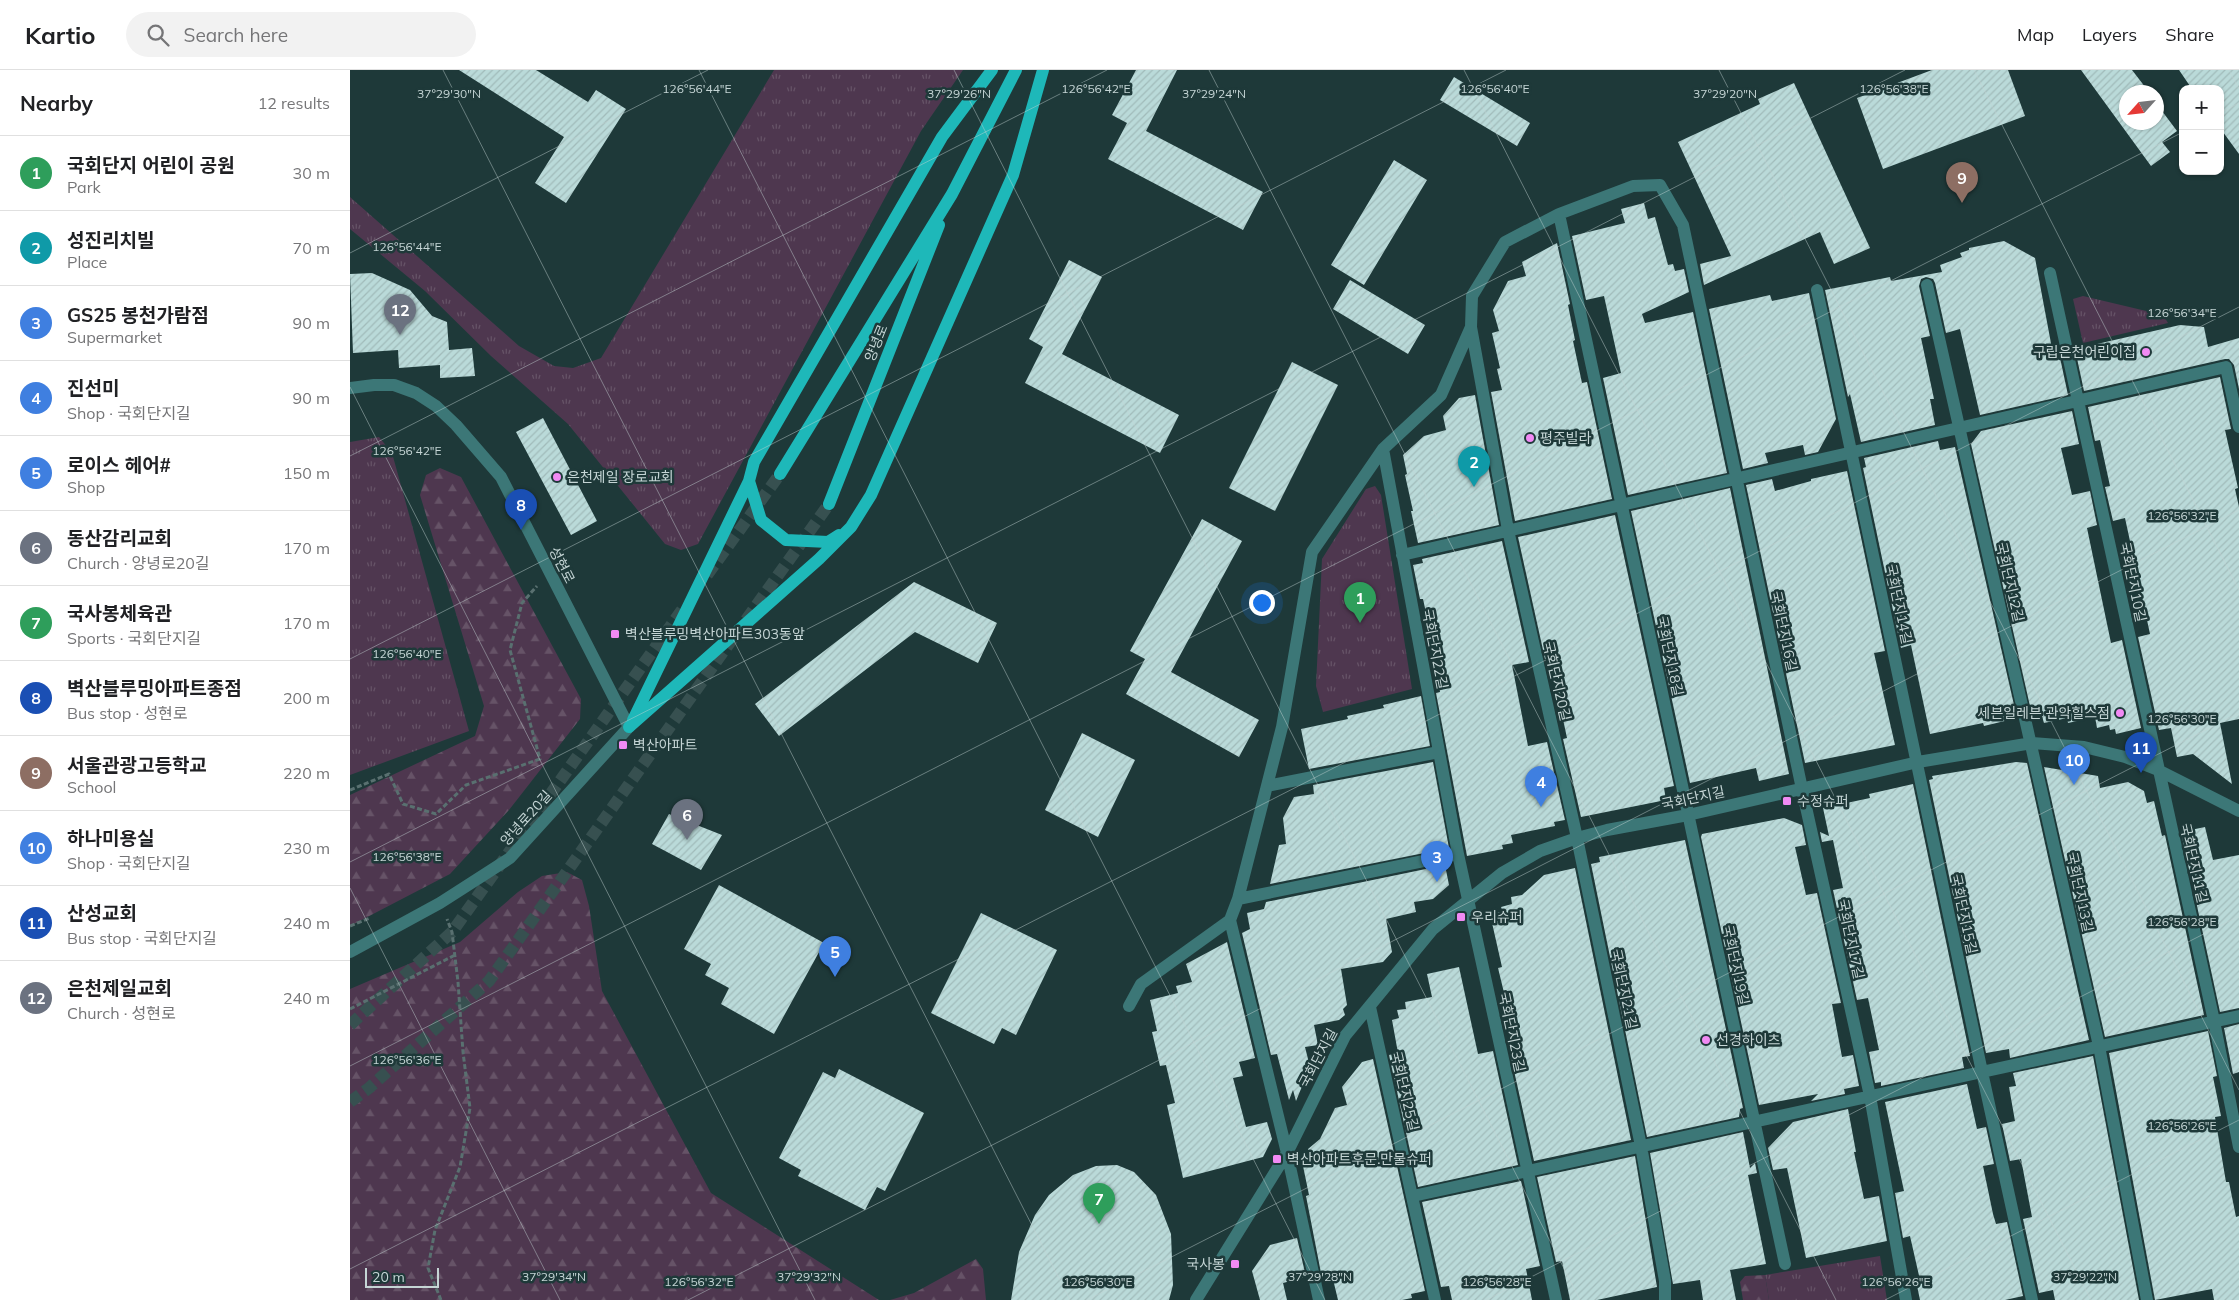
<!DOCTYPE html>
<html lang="en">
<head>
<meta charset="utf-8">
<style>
	:root { --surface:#fff; --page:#f2f2f2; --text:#202124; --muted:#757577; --line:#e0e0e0; --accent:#111827 }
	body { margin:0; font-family:Mulish,"Noto Sans KR",sans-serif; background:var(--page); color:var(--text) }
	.controls { position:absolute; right:15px; top:15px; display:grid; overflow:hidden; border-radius:10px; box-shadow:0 1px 4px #0004 }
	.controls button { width:45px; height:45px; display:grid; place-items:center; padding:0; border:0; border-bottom:1px solid var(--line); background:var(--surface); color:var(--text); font:25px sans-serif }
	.compass { position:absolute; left:1769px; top:15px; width:45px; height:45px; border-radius:50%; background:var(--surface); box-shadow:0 1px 4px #0004; rotate:243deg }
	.scale { position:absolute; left:15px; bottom:12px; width:74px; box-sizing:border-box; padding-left:5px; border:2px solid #c5d5d5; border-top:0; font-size:14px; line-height:18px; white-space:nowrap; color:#c5d5d5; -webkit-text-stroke:4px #1e3939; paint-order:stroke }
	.you { position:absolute; left:911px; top:532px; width:18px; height:18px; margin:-12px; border:4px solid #fff; border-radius:50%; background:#1a73e8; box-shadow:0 0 0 8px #1a73e833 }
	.badge { display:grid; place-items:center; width:32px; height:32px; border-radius:50%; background:var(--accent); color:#fff; font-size:16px; font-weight:700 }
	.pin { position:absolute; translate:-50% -41px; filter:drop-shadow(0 1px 2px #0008) }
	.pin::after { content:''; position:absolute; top:26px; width:18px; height:15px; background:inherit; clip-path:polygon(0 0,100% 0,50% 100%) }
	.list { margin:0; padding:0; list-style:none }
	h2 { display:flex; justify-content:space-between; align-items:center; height:65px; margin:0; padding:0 20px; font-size:21px }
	h2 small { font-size:16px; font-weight:400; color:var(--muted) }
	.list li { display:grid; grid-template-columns:32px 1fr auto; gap:15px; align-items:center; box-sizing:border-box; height:75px; padding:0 20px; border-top:1px solid var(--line) }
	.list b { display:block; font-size:19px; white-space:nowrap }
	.list p { margin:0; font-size:16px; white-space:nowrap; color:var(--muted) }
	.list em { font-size:16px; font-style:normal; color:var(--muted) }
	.icon { flex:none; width:28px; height:28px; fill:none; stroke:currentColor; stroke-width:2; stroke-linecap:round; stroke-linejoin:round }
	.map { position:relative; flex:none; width:1889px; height:1230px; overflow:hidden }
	header { display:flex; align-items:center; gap:30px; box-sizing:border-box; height:70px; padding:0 25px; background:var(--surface); border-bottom:1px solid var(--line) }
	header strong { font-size:24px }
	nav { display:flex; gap:28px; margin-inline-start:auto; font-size:18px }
	.search { width:350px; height:45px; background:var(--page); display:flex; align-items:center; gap:12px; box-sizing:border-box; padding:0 18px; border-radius:28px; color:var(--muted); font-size:19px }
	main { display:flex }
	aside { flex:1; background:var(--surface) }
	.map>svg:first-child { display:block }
	.grass { fill:url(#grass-tufts) }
	.forest { fill:url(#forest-firs) }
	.building { fill:url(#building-hatch) }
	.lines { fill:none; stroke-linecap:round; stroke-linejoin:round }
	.major-tunnel { stroke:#375050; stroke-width:12; stroke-dasharray:12 6; stroke-linecap:butt }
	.path { stroke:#597070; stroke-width:3; stroke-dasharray:5 2.5; stroke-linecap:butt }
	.minor { stroke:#3c7777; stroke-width:12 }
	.major { stroke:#1eb8b9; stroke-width:12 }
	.ticks { fill:none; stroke:#c5d5d5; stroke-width:1; stroke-opacity:0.45 }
	.poi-dot { fill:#f18af4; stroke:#1e3939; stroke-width:2 }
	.labels { text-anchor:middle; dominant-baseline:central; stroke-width:5; stroke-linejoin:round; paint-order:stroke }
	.street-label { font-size:14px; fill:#c5d5d5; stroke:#1e3939 }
	.poi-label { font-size:14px; fill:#c5d5d5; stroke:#1e3939; text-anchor:start }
	.ticks-label { font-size:12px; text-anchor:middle; fill:#c5d5d5; stroke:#1e3939; stroke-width:5; stroke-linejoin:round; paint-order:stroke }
</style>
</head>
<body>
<header>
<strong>Kartio</strong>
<div class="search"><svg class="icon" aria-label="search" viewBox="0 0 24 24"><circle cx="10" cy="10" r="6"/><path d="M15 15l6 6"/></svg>Search here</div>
<nav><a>Map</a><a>Layers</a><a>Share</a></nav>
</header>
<main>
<aside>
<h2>Nearby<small>12 results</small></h2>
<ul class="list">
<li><span class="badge" style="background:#2e9e5b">1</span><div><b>국회단지 어린이 공원</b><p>Park</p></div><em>30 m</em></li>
<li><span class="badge" style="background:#0f9aa8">2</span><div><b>성진리치빌</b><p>Place</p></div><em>70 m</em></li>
<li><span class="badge" style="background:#3f7fe0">3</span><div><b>GS25 봉천가람점</b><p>Supermarket</p></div><em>90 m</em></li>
<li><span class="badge" style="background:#3f7fe0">4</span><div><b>진선미</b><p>Shop · 국회단지길</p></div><em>90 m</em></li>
<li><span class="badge" style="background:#3f7fe0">5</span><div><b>로이스 헤어#</b><p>Shop</p></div><em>150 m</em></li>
<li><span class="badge" style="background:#6b7280">6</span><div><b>동산감리교회</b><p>Church · 양녕로20길</p></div><em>170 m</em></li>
<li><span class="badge" style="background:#2e9e5b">7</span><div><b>국사봉체육관</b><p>Sports · 국회단지길</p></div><em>170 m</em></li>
<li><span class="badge" style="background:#1a4fb4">8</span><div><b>벽산블루밍아파트종점</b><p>Bus stop · 성현로</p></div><em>200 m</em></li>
<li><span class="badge" style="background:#8d6e63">9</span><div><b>서울관광고등학교</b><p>School</p></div><em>220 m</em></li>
<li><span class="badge" style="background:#3f7fe0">10</span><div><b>하나미용실</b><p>Shop · 국회단지길</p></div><em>230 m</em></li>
<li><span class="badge" style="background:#1a4fb4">11</span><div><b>산성교회</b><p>Bus stop · 국회단지길</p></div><em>240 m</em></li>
<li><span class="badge" style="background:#6b7280">12</span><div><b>은천제일교회</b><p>Church · 성현로</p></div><em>240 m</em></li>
</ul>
</aside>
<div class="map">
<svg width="1889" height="1230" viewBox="0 0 1889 1230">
	<defs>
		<pattern id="grass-tufts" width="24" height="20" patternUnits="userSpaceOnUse" patternTransform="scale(1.25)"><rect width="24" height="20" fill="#4e374f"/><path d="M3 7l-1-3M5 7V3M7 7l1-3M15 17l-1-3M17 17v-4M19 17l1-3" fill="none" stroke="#665367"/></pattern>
		<pattern id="forest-firs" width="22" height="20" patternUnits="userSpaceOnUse" patternTransform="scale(1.25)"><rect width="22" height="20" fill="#4e374f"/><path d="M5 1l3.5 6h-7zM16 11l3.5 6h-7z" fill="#665367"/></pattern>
		<pattern id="building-hatch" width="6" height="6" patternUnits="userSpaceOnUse" patternTransform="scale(1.25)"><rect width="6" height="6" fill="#badad9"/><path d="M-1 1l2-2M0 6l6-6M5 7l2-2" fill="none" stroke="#a1bbba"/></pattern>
	</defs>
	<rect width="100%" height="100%" fill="#1e3939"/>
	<!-- grass -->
	<path class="grass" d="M424 0H613L571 61 348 474 331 480 315 474 218 354 141 286 75 221 0 159V127L169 276 204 296 223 298 251 288Z
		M1733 226 1813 245 1818 253 1733 273 1723 229Z
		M29 367 42 383 119 661 0 705V372Z
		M1025 416 1031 425 1062 619 973 642 966 616 972 489 1016 419Z
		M1530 1186 1537 1230H1419L1415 1205Z"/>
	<!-- forest -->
	<path class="forest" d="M90 398 111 407 231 629 230 649 159 740 100 804 0 856V725L125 666 134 636 70 425 76 405Z
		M217 802 232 810 239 836 252 921 361 1123 529 1230H0V919L110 872 168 822 192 806Z
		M626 1189 633 1199 636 1230H540L564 1223Z
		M1415 1205 1419 1230H1393L1390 1212 1395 1206Z"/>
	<!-- building -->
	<path class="building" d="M109 0H186L238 32 246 20 276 39 216 133 185 113 214 67Z
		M786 0H827L796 61 913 122 893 160 758 89 777 53 762 45Z
		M1582 0H1658L1675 46 1533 99 1507 28Z
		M1731 0H1782L1799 22H1776V52H1806V33L1827 61 1812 72 1820 82 1801 96Z
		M1829 0H1889V84L1870 58V19H1842Z
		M1104 7 1180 53 1167 76 1090 30Z
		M1444 13 1520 178 1484 194 1470 162 1354 215 1350 194 1381 186 1328 72 1410 34 1408 29Z
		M1044 90 1077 110 1014 215 981 195Z
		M1294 133 1298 149 1305 147 1318 195 1323 194 1325 201 1334 199 1339 222 1292 244 1295 253 1343 242 1377 403 1278 425 1253 308 1271 303 1254 226 1236 230 1222 166 1275 153 1271 139Z
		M1654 171 1685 188 1703 284 1709 283 1718 325 1630 345 1610 259 1596 263 1585 213 1583 209 1576 207 1571 209 1569 216 1580 266 1571 268 1584 329H1580L1585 355 1511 372 1500 324 1498 327 1475 220 1540 207 1541 211 1592 202 1590 195 1612 187 1610 183 1619 180V178Z
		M1207 173 1220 234 1218 235 1225 270 1223 271 1232 313 1237 312 1262 429 1165 451 1141 322 1152 320 1147 299 1150 298 1142 263 1149 261 1143 240 1158 211 1176 206 1172 192Z
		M719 190 752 207 712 284 829 345 810 383 675 313 693 277 679 269Z
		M22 203 60 220 82 246 97 252 99 280 122 278 125 306 90 308V295L49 298 48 280 3 283 0 204Z
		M1000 210 1075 255 1058 284 983 239Z
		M1459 223 1486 349 1468 382 1455 385 1453 375 1415 383 1418 393 1393 399 1359 239 1420 225 1422 231Z
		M1830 255 1854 257 1858 277 1889 268V319L1884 295 1879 289H1875L1734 321 1725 279Z
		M942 292 988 315 925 441 879 418Z
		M1870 307 1881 359 1875 360 1888 418 1885 419 1889 437V649L1870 653 1882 714 1843 684 1827 687 1821 658 1809 660 1788 567 1800 564 1775 448 1763 451 1755 417 1760 416 1750 370 1745 371 1738 337Z
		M1125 325 1149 455 1068 473 1061 441H1063L1055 405 1057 404 1053 385 1074 366 1096 360 1093 346 1109 328Z
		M1722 341 1729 374 1711 378 1722 425 1740 421 1747 455 1737 458 1761 573 1772 570 1791 658 1766 664 1765 659 1760 660 1759 655 1747 658 1745 647 1718 653 1717 648 1694 653 1691 643 1682 645 1621 374 1631 361Z
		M193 348 247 451 221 465 166 362Z
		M1588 371 1590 380 1605 377 1667 648 1634 656 1633 653 1580 664 1561 575 1551 578 1513 398 1516 397 1514 388Z
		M1497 401 1535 581 1524 583 1545 675 1455 693 1396 415 1422 409 1425 421 1461 411V409Z
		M1380 418 1439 704 1409 711 1406 698 1340 713 1281 441Z
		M1265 445 1324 716 1314 718 1316 730 1231 747 1213 669 1217 668 1200 588 1195 589 1168 467Z
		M852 449 892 471 821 602 909 650 889 687 776 624 795 589 780 581Z
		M1152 471 1179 592 1162 595 1178 676 1197 672 1215 750 1204 752 1205 756 1161 765 1163 773 1152 775 1153 779 1117 786 1086 623 1090 622 1089 616 1096 614 1086 569 1082 570 1073 529H1070L1063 495 1073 493 1072 489Z
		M564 512 647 553 628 593 565 562 429 666 405 634Z
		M1071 626 1080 676 959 699 951 659 998 649 997 646 1034 638 1033 635Z
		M732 663 785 690 748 767 695 740Z
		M1083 692 1099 778 920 814 929 775 936 774 933 748 944 727 964 724 963 715Z
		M1666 692 1677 693 1739 970 1660 988 1659 979 1636 983 1579 710 1583 709 1582 706Z
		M1694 697 1748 706 1750 718 1778 712 1794 721 1797 733 1804 731 1812 766 1815 765 1854 945 1755 967Z
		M1563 714 1620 986 1612 987 1614 998 1531 1016V1012L1525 1013 1519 982 1529 980 1518 928 1507 930 1483 820 1493 818 1483 770 1472 772 1470 762 1479 766 1473 738 1520 728 1519 724Z
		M319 744 372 765 351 800 302 774Z
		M1434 748 1452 755 1456 775 1445 777 1456 825 1467 823 1491 933 1482 934 1492 987 1503 985 1509 1016 1494 1019 1495 1024 1461 1031 1468 1024 1409 1035 1351 767 1352 764Z
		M1855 757 1863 790 1889 785V938L1870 942 1831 762Z
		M1335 770 1393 1038 1390 1039 1389 1047 1297 1067 1241 794 1250 792 1249 787Z
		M1095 795 1099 815 1083 829 1064 832 1066 842 1036 849 1042 882 1033 892 991 899 997 935 993 939 995 945 989 950 964 955 968 975 955 977 960 997 946 1031 943 1020 939 1030 927 984 921 985 892 863 900 859 897 843 914 839 916 832Z
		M1225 798 1281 1070 1184 1091 1159 978 1167 976 1148 898 1152 897 1140 844 1153 842 1151 837 1162 834 1161 827 1172 825 1194 805Z
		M369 815 474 873 424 964 371 934 379 918 355 905 361 894 334 879Z
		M631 843 707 880 666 965 652 958 644 974 581 943Z
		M877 872 905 988 889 992 893 1006 883 1008 896 1057 917 1052 922 1069 913 1087 833 1108 817 1035 825 1033 816 995 810 996 802 962 807 961 800 930 828 923 826 916 842 912 836 894Z
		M1109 897 1128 984 1143 981 1168 1095 1068 1117 1039 985 1048 983 1042 950 1049 948 1047 940 1056 939 1055 932 1082 927 1077 904Z
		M1889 954V1002L1883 1004 1874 958Z
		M1858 961 1867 1006 1863 1007 1871 1046 1865 1047 1876 1112H1879L1886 1147 1889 1146V1230H1864L1862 1219 1805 1230 1759 983Z
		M1743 986 1789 1230H1705L1703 1220 1689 1223 1673 1149 1682 1147 1671 1089 1660 1091 1652 1054 1665 1051 1659 1017 1666 1016 1663 1003Z
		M1023 989 1075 1221 1061 1224 1062 1228 1052 1230H988L981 1201 971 1203 956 1126 959 1125 953 1096 961 1094 958 1079 970 1069 985 1038 997 1035 992 1017 1012 992Z
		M489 999 574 1043 535 1121 527 1117 515 1140 448 1106 451 1100 429 1088 473 1002 485 1008Z
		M1617 1014 1627 1059 1636 1057 1644 1094 1633 1096 1643 1144 1646 1154 1657 1152 1673 1226 1655 1230H1570L1566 1211 1570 1210 1560 1166 1553 1168 1545 1123 1554 1121 1535 1032Z
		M1498 1039 1506 1082H1504L1514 1129 1529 1126 1537 1171 1456 1188 1437 1098 1423 1100 1418 1078 1443 1052Z
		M1393 1062 1400 1098 1405 1093 1407 1103 1398 1105 1416 1194 1380 1200 1386 1230H1353L1350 1210 1323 1214 1300 1083Z
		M1285 1086 1307 1217 1247 1230H1220L1212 1191 1206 1192 1187 1107Z
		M767 1095 784 1102 806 1125 821 1164 823 1215 819 1230H661L669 1182 685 1145 699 1125 723 1105 746 1096Z
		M1171 1111 1190 1196 1176 1199 1182 1230H1102L1099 1216 1091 1217 1072 1132Z
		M947 1168 956 1207 933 1213 937 1230H910L902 1201 920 1175Z"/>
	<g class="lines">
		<!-- major-tunnel -->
		<path class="major-tunnel" d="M357 505 430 404
			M396 550 479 434
			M0 955 102 862 332 540
			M0 1032 19 1018 139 911 383 568"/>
		<!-- path -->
		<path class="path" d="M0 720 39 704 53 734 86 744 116 715 190 689 160 580 172 533 187 516
			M0 856 20 848
			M0 939 105 885
			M91 1230 78 1198 85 1160 110 1097 120 1038 113 982 108 912 102 862 97 849"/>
		<!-- minor -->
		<path class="minor" d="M1209 144 1435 1194
			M1700 203 1864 951 1889 1077
			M1577 215 1749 976 1797 1230
			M1467 220 1632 1002 1682 1230
			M1121 257 1158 460 1227 768 1291 1076 1315 1211V1230
			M0 318 24 315H44L66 323 86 336 106 355 151 407 279 657 160 788 90 833 0 882
			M1033 379 1108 784 1206 1230
			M1052 485 1876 297 1889 357
			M917 716 1089 682
			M888 829 932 657 962 482 1033 379 1091 325 1121 257 1122 226 1155 172 1209 144 1283 116 1310 115 1333 155 1452 719 1520 1026 1556 1230
			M880 850 937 1083 969 1230
			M880 850 888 829 1108 784
			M779 936 791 914 880 850
			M1020 937 1085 1230
			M1063 1126 1889 946
			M846 1230 937 1083 995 966 1083 859 1152 803 1190 781 1227 768 1257 760 1338 745 1568 692 1682 673 1734 677 1775 687 1808 700 1889 741"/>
		<!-- major -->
		<path class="major" d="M430 404 602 124 666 0
			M399 411 411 450 436 470 478 472 489 465
			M479 434 589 155
			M283 650 399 411 404 392 592 67 642 0
			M279 657 469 489 501 457 521 425 663 105 693 0"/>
	</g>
	<!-- ticks -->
	<path class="ticks" d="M93 0 720 1230M349 0 975 1230M604 0 1230 1230M859 0 1486 1230M1114 0 1741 1230M1369 0 1889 1020M1624 0 1889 520M1879 0 1889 19M1870 43 1889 33M0 183 358 0M0 317 465 1230M0 386 757 0M0 589 1156 0M0 792 1555 0M0 818 210 1230M0 996 1833 62M0 1199 1889 237M338 1230 1889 440M737 1230 1889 643M1136 1230 1889 846M1535 1230 1889 1050"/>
	<!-- markers -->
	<g class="poi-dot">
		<circle cx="1796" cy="282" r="5"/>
		<circle cx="1180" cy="368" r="5"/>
		<circle cx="207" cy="407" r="5"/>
		<rect x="260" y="559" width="10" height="10" rx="2.5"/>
		<circle cx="1770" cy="643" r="5"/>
		<rect x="268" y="670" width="10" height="10" rx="2.5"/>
		<rect x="1432" y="726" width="10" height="10" rx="2.5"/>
		<rect x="1106" y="842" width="10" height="10" rx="2.5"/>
		<circle cx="1356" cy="970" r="5"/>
		<rect x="922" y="1084" width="10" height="10" rx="2.5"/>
		<rect x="880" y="1189" width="10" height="10" rx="2.5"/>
	</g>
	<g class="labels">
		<!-- street labels -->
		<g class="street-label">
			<text transform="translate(526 273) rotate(-68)">양녕로</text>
			<text transform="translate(212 495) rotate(63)">성현로</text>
			<text transform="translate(1660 512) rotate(77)">국회단지12길</text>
			<text transform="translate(1783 512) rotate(78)">국회단지10길</text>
			<text transform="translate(1549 534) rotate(78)">국회단지14길</text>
			<text transform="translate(1434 561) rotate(78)">국회단지16길</text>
			<text transform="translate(1085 579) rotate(79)">국회단지22길</text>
			<text transform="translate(1320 586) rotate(78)">국회단지18길</text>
			<text transform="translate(1207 611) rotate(77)">국회단지20길</text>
			<text transform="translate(1343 728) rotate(-12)">국회단지길</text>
			<text transform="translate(176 748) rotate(-48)">양녕로20길</text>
			<text transform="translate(1844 793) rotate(77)">국회단지11길</text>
			<text transform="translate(1730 822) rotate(78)">국회단지13길</text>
			<text transform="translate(1614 844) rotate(78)">국회단지15길</text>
			<text transform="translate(1501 869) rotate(78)">국회단지17길</text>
			<text transform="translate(1386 895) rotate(78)">국회단지19길</text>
			<text transform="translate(1274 919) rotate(78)">국회단지21길</text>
			<text transform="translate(1162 962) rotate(78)">국회단지23길</text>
			<text transform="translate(968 988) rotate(-62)">국회단지길</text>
			<text transform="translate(1055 1021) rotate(77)">국회단지25길</text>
		</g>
		<!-- poi labels -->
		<g class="poi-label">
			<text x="1786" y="282" text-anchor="end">구립은천어린이집</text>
			<text x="1190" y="368">평주빌라</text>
			<text x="217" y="407">은천제일 장로교회</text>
			<text x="275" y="564">벽산블루밍벽산아파트303동앞</text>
			<text x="1760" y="643" text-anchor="end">세븐일레븐 관악힐스점</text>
			<text x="283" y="675">벽산아파트</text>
			<text x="1447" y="731">수정슈퍼</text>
			<text x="1121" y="847">우리슈퍼</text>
			<text x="1366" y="970">선경하이츠</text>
			<text x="937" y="1089">벽산아파트후문.만물슈퍼</text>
			<text x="875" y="1194" text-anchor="end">국사봉</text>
		</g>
	</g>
	<g class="ticks-label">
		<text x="746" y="23">126°56'42"E</text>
		<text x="1145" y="23">126°56'40"E</text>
		<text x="1544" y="23">126°56'38"E</text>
		<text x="347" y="23">126°56'44"E</text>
		<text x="99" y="28">37°29'30"N</text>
		<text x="609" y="28">37°29'26"N</text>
		<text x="864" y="28">37°29'24"N</text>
		<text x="1375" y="28">37°29'20"N</text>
		<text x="57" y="181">126°56'44"E</text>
		<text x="1832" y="247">126°56'34"E</text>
		<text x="57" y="385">126°56'42"E</text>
		<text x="1832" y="450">126°56'32"E</text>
		<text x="57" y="588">126°56'40"E</text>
		<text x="1832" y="653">126°56'30"E</text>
		<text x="57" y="791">126°56'38"E</text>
		<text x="1832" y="856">126°56'28"E</text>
		<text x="57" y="994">126°56'36"E</text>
		<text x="1832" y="1060">126°56'26"E</text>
		<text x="204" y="1211">37°29'34"N</text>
		<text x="459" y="1211">37°29'32"N</text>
		<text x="970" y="1211">37°29'28"N</text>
		<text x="1735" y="1211">37°29'22"N</text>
		<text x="349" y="1216">126°56'32"E</text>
		<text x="748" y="1216">126°56'30"E</text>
		<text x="1147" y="1216">126°56'28"E</text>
		<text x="1546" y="1216">126°56'26"E</text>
	</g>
</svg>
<div class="controls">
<button>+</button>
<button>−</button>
</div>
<svg class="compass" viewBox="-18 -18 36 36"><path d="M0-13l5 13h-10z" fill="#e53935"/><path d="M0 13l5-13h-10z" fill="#757577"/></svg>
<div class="scale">20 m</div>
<div class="you"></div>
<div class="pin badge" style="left:1010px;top:553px;background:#2e9e5b">1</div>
<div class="pin badge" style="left:1124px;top:417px;background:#0f9aa8">2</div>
<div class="pin badge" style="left:1087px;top:812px;background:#3f7fe0">3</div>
<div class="pin badge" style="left:1191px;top:737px;background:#3f7fe0">4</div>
<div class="pin badge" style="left:485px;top:907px;background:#3f7fe0">5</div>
<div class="pin badge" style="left:337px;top:770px;background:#6b7280">6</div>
<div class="pin badge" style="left:749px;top:1154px;background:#2e9e5b">7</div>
<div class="pin badge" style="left:171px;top:460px;background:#1a4fb4">8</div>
<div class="pin badge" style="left:1612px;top:133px;background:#8d6e63">9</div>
<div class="pin badge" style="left:1724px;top:715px;background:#3f7fe0">10</div>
<div class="pin badge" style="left:1791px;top:703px;background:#1a4fb4">11</div>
<div class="pin badge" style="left:50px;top:265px;background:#6b7280">12</div>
</div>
</main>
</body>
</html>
